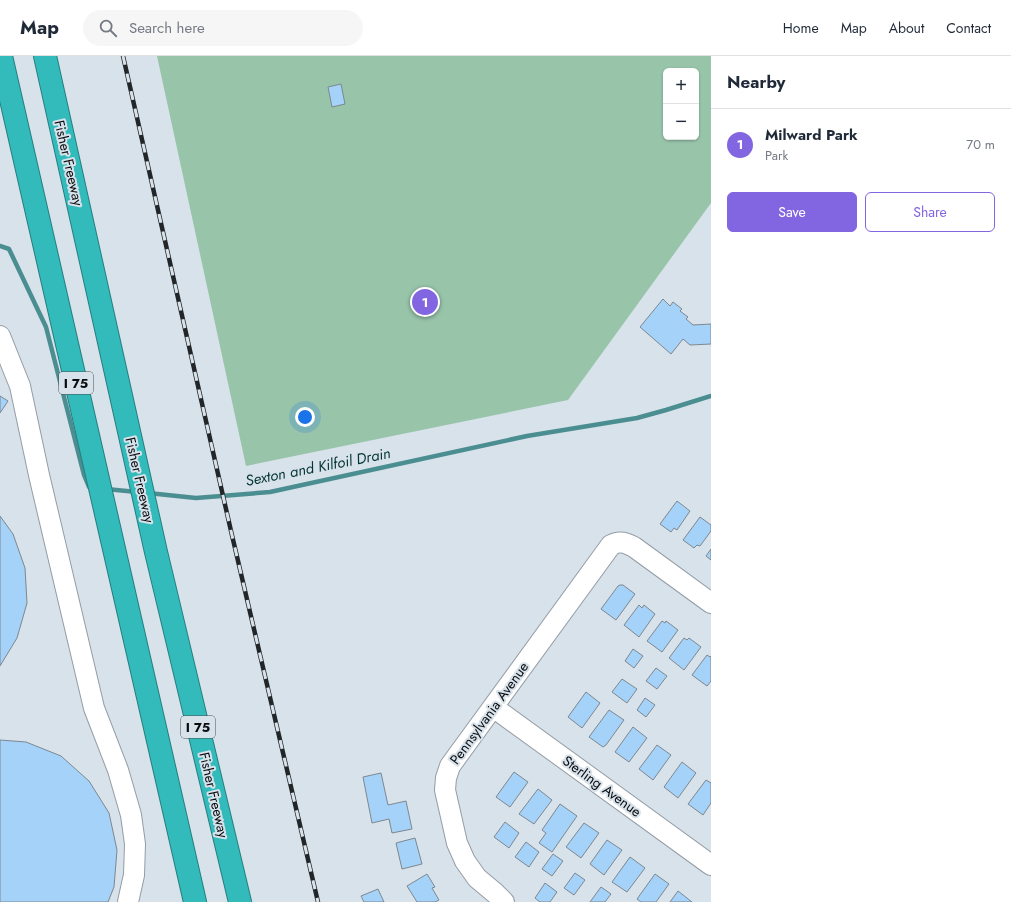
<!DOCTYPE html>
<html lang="en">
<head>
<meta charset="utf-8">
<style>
	:root { --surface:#fff; --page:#f6f6f7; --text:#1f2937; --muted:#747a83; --line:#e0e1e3; --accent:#8266e1 }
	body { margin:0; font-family:Jost,sans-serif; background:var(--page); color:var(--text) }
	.controls { position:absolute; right:12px; top:12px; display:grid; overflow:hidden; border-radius:6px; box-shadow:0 1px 3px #0004 }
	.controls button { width:36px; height:36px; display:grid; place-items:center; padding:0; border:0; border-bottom:1px solid var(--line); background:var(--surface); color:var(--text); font:20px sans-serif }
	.you { position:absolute; left:305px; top:361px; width:14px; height:14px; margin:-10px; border:3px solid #fff; border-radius:50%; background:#1a73e8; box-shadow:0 0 0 6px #1a73e833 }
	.badge { display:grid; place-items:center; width:26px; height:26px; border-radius:50%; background:var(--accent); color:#fff; font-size:13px; font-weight:700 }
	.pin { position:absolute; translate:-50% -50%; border:2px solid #fff; box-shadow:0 1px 4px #0006 }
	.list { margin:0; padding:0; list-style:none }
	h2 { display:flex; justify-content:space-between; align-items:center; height:52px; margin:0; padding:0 16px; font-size:17px }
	h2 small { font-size:13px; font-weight:400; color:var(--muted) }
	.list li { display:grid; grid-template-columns:26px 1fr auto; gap:12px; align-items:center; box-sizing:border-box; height:72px; padding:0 16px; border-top:1px solid var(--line) }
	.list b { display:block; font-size:15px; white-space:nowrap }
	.list p { margin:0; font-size:13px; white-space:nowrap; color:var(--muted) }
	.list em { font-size:13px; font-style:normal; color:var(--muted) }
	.actions { display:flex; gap:8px; padding:12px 16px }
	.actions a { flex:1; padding:9px 0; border:1px solid var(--accent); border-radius:6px; text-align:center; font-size:14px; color:var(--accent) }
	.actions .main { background:var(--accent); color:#fff }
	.icon { flex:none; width:22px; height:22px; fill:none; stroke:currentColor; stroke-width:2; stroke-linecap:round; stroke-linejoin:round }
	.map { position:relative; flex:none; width:711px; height:846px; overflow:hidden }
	header { display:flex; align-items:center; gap:24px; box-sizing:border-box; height:56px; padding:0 20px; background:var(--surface); border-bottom:1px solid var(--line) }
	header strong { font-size:19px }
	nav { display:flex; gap:22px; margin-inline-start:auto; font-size:14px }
	.search { width:280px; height:36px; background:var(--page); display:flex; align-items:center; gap:10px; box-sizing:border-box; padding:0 14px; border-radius:22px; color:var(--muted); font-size:15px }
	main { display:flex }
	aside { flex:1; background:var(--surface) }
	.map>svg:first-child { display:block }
	.green { fill:#98c4aa; fill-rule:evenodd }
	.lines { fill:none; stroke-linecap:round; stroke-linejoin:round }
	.stream { stroke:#4a8e91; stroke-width:4.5 }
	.building { fill:#a4d2f9; stroke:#7e878f }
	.minor-casing { stroke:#949da6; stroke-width:22 }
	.highway-casing { stroke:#257e7f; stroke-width:24 }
	.minor { stroke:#fff; stroke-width:20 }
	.highway { stroke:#3bb; stroke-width:22 }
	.rail-casing { stroke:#222629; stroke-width:4.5 }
	.rail { stroke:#d8e2ea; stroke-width:3; stroke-dasharray:9; stroke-linecap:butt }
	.labels { text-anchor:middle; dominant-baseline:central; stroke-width:4; stroke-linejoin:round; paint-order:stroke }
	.shield { fill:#d8e2ea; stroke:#484d51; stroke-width:1 }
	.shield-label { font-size:13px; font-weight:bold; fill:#0a0d10 }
	.street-label { font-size:14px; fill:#0a0d10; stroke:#d8e2ea }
	.water-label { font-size:15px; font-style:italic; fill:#033435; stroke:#d8e2ea }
</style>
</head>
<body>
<header>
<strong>Map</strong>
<div class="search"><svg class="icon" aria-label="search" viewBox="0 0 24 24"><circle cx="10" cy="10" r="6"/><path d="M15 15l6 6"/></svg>Search here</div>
<nav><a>Home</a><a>Map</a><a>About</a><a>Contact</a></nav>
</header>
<main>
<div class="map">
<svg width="711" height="846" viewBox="0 0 711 846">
	<rect width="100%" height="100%" fill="#d8e2ea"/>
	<!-- green -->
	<path class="green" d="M157 0H711V147L568 344 246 410ZM666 15H696V81H666Z"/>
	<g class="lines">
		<!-- stream -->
		<path class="stream" d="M0 190 9 193 46 271 84 419 89 431 91 432
			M106 433 137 436
			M148 437 196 442 270 436 527 380 637 362 666 354 711 340"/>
	</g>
	<!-- building -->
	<path class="building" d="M341 28 345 48 332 51 328 31Z
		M663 243 670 250 673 246 682 253 680 255 688 261 686 263 693 269 711 268V288L690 289 683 283 671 298 640 271Z
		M0 340 8 345 0 357Z
		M677 445 690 455 677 474 674 472 671 476 660 468Z
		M0 460 13 478 25 512 27 547 17 582 0 610Z
		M700 461 711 469V475L700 490 697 489 694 492 683 484Z
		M711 493V504L706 500Z
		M620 529H623L635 538 616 564 601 553 618 530Z
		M639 549 642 552 644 549 655 558 639 581 624 569Z
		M662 565 665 567 666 565 678 574 662 596 647 585Z
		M684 582 687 584 689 582 701 591 684 614 669 602Z
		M633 593 643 600 634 612 625 605Z
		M707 599 710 601 711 600V625L707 630 692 619Z
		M656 612 667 620 657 633 646 625Z
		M622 623 637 633 627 647 612 636Z
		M586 636 600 647 582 672 568 661Z
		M645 642 655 649 646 661 637 654Z
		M609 654 624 664 606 689 603 691 589 681Z
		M633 671 647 682 629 706 615 696Z
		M0 684 26 686 61 700 89 725 109 757 117 794 114 831 108 846H0Z
		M657 689 671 699 653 724 639 713Z
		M682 706 696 717 678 742 664 731Z
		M514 716 528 726 510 751 496 741Z
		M381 717 388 749 406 745 412 773 392 777 389 763 372 767 363 721Z
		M706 724 711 727V747L703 759 688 748Z
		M538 733 552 744 534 768 519 758Z
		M560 748 577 760 552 796 539 787 546 777 542 774Z
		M505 766 519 777 509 792 494 781Z
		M584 767 599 777 581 802 566 791Z
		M415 782 422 808 402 813 396 787Z
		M607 784 622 794 604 819 590 808Z
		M526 786 539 796 529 811 515 801Z
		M553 798 563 805 552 820 542 813Z
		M630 801 645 812 627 836 612 826Z
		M575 817 585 824 574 839 564 832Z
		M427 818 435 831 432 832 439 844 435 846H417L407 830Z
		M655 818 669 828 656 846H641L637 843Z
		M545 827 557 836 550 846H540L535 842Z
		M601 831 611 838 605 846H590Z
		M378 833 384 846H364L361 840Z
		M678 835 692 846H670Z"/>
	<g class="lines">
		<defs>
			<path id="minor" d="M0 280 20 330 39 419 94 652 118 714 131 759 135 788 134 819 128 846
				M493 651 711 809
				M504 846 495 837 477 822 465 805 457 787 445 734 446 722 450 710 611 489C620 484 626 487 634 491L711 547"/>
			<path id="highway" d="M1 0 195 846
				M45 0 156 496 240 846"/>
		</defs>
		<!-- minor casing -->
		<use href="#minor" class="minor-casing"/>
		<!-- highway casing -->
		<use href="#highway" class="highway-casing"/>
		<!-- minor -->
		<use href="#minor" class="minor"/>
		<!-- highway -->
		<use href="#highway" class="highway"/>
		<defs>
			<path id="rail" d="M123 0 231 475 318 846"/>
		</defs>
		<!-- rail casing -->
		<use href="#rail" class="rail-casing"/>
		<!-- rail -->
		<use href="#rail" class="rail"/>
	</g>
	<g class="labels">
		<!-- shield labels -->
		<g class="shield">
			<rect x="59" y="316" width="34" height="22" rx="3"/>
			<rect x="181" y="660" width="34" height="22" rx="3"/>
		</g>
		<g class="shield-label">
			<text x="76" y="327">I 75</text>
			<text x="198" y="671">I 75</text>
		</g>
		<!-- street labels -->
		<g class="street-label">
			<text transform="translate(69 107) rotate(77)">Fisher Freeway</text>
			<text transform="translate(140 424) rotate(77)">Fisher Freeway</text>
			<text transform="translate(489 657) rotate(-54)">Pennsylvania Avenue</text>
			<text transform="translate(602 730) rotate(36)">Sterling Avenue</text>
			<text transform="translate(214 739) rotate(77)">Fisher Freeway</text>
		</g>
		<!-- water labels -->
		<g class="water-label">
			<text transform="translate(318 411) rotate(-11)">Sexton and Kilfoil Drain</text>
		</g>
	</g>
</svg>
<div class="controls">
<button>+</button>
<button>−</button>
</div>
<div class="you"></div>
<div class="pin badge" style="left:425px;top:246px">1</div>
</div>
<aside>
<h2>Nearby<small></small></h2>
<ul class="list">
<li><span class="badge">1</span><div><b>Milward Park</b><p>Park</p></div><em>70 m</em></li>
</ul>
<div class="actions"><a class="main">Save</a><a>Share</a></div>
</aside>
</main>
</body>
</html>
